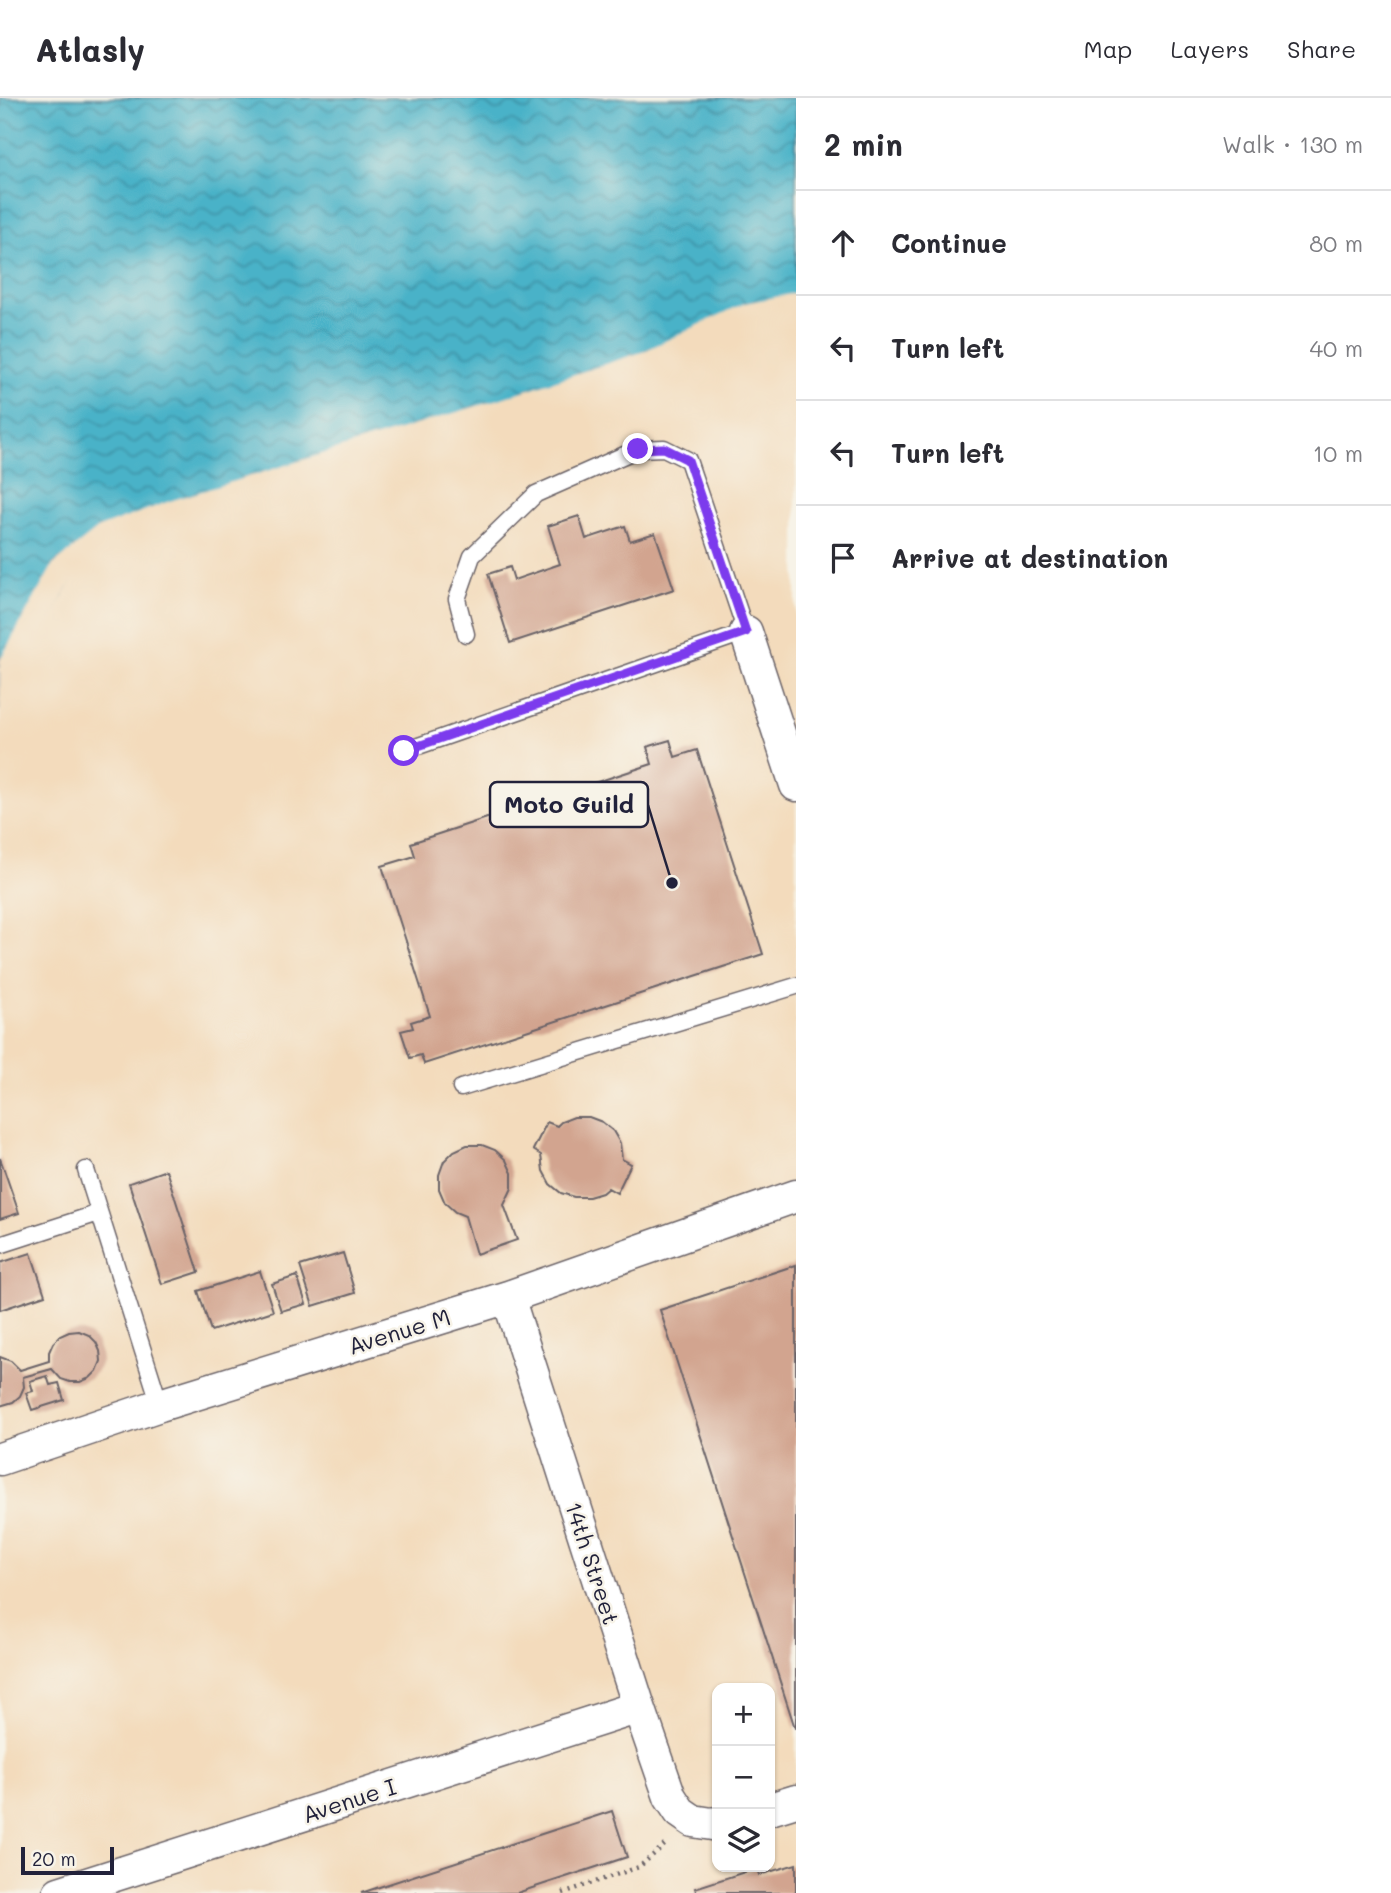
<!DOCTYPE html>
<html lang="en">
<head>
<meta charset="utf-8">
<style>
	:root { --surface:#fff; --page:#f7f7f7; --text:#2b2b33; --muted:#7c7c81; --line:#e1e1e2 }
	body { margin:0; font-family:Mali,sans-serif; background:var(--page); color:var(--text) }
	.controls { position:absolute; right:21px; bottom:21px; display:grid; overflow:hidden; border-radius:14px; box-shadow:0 2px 5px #0004 }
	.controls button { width:63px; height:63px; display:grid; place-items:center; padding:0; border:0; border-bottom:2px solid var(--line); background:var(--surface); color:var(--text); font:35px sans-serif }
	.scale { position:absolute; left:21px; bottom:18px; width:93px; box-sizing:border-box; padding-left:7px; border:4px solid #22223b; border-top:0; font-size:19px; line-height:24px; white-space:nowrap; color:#22223b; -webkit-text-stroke:5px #f7f3e8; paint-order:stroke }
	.stop { position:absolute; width:21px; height:21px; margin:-16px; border:5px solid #7c3aed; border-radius:50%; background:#fff }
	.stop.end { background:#7c3aed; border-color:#fff; box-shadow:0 2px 7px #0008 }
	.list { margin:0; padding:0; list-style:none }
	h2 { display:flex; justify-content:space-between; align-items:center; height:91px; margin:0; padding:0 28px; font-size:30px }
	h2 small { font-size:23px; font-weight:400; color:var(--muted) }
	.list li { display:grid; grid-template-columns:46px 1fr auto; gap:21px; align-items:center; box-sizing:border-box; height:105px; padding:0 28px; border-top:2px solid var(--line) }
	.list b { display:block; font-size:26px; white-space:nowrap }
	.list em { font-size:23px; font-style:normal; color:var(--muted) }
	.icon { flex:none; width:38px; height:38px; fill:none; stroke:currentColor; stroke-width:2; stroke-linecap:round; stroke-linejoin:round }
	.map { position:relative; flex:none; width:796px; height:1795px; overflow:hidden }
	header { display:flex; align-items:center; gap:42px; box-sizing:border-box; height:98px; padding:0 35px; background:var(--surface); border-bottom:2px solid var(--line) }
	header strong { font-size:33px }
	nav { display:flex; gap:38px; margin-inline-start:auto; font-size:24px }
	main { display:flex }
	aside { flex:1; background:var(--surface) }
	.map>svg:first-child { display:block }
	.water { fill:url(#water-waves); stroke:#366a82; stroke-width:2 }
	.pier { fill:#f3dbbc }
	.building { fill:#d2a48f }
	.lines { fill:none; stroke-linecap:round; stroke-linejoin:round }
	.service-casing { stroke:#6b6368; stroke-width:19 }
	.minor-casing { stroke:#6b6368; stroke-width:35 }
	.path { stroke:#6b6368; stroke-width:4.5; stroke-dasharray:2 5; stroke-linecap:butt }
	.service { stroke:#fff; stroke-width:16 }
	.minor { stroke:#fff; stroke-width:32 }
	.route { stroke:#7c3aed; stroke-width:9 }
	.labels { text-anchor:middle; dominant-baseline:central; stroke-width:5; stroke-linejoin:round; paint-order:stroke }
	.street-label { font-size:23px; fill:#22223b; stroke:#f7f3e8 }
	.leader { fill:none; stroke:#22223b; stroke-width:2.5 }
	.callout-dot { fill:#22223b; stroke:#f7f3e8; stroke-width:2.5 }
	.callout { fill:#f7f3e8; stroke:#22223b; stroke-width:2.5 }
	.callout-label { font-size:24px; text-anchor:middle; font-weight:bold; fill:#22223b }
</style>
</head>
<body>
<header>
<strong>Atlasly</strong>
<nav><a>Map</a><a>Layers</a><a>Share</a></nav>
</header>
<main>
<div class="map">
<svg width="796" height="1795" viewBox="0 0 796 1795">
	<defs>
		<pattern id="water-waves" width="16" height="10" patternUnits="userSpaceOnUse" patternTransform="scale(1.75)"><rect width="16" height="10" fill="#49b2c8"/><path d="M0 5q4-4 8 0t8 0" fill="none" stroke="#3c90a4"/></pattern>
	</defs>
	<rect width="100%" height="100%" fill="#f7f3e8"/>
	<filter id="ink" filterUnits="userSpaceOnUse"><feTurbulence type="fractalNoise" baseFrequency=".0143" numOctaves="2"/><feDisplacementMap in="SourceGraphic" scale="14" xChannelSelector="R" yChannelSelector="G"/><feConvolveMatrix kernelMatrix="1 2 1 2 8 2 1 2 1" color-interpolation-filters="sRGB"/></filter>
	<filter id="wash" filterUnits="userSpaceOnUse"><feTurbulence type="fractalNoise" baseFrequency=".00686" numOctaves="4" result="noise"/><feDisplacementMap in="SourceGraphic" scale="28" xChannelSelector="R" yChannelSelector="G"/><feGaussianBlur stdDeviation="1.57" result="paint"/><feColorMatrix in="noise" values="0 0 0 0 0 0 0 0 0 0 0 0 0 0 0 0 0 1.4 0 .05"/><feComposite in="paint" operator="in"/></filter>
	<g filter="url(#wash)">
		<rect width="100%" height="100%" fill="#f3dbbc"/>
		<!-- water -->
		<path class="water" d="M0 0H796V212L762 219 109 451 80 466 0 610Z"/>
		<!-- pier -->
		<path class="pier" d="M796 195V216L763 223 569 304 347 379 110 454 82 468 66 493 3 612 0 613V562L53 467 99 430 170 403 493 303 642 254 745 205Z"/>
		<g id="blocks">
			<!-- building -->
			<path class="building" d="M579 418 586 441 625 428 630 443 655 435 674 491 510 545 488 476 510 469 514 482 560 466 548 428Z
				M670 642 675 659 697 652 763 856 424 966 421 957 410 960 401 933 413 930 411 924 430 918 382 768 415 758 411 745 652 666 647 649Z
				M574 1019H589L602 1024 613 1033 620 1045 622 1061 631 1066 617 1095 608 1090 602 1095 589 1099H574L561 1095 550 1086 543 1073 541 1057 533 1052 547 1024 557 1028 561 1024Z
				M467 1047H482L495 1052 506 1062 512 1075V1090L504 1107 517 1142 476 1156 465 1118 455 1114 445 1105 439 1091V1077L444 1063 454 1053Z
				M0 1060 19 1115 0 1121Z
				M166 1072 199 1174 162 1186 129 1085Z
				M31 1155 45 1197 0 1212V1165Z
				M343 1155 355 1195 313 1208 300 1168Z
				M796 1167V1630H795L660 1212Z
				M260 1173 273 1213 211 1233 198 1193Z
				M297 1178 306 1206 281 1213 272 1186Z
				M79 1233 89 1237 96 1244 100 1253 101 1263 97 1273 90 1280 80 1284H70L61 1281 52 1271 23 1279 24 1289 20 1298 13 1304 0 1308V1259L11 1263 20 1272 49 1263V1254L53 1245 60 1238 69 1234Z
				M47 1278 50 1287 59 1285 64 1302 32 1312 26 1295 33 1293 30 1283Z
				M612 1713 627 1759 517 1795H361Z
				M796 1766V1795H697L695 1790 757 1770 759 1777Z"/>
		</g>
	</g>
	<g filter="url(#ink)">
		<use href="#blocks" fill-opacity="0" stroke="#6b6368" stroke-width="2"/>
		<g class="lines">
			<defs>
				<path id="service" d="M404 653 746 534 688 362 664 350 638 351 536 396 472 458 457 501 466 536
					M461 990 796 888
					M86 1072 160 1307
					M0 1147 99 1115"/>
				<path id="minor" d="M746 534 796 687
					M508 1199 639 1609 670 1699 680 1714 693 1723 712 1726 717 1725
					M0 1361 160 1307 508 1199 796 1098
					M770 1711 796 1703
					M59 1795 639 1609"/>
			</defs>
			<!-- service casing -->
			<use href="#service" class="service-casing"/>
			<!-- minor casing -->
			<use href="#minor" class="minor-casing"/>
			<!-- path -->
			<path class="path" d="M563 1795 639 1769 668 1744"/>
			<!-- service -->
			<use href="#service" class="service"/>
			<!-- minor -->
			<use href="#minor" class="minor"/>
		</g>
	</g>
	<g class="lines" filter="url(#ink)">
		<!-- route -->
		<path class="route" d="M404 653 746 534 688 362 664 350 638 351"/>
	</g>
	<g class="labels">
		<!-- street labels -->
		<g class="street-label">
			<text transform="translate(399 1233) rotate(-17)">Avenue M</text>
			<text transform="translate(593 1465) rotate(72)">14th Street</text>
			<text transform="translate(349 1702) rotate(-18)">Avenue I</text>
		</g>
	</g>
	<!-- callouts -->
	<path class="leader" d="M672 785L648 707"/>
	<circle class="callout-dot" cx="672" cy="785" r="7"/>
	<rect class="callout" x="490" y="684" width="158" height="45" rx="7"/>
	<g class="callout-label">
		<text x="569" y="715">Moto Guild</text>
	</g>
</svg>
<div class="controls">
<button>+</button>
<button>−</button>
<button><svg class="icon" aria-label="layers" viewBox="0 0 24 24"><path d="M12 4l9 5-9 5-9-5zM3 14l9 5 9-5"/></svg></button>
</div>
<div class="scale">20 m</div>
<div class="stop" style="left:404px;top:653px"></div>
<div class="stop end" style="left:638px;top:351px"></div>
</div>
<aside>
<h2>2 min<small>Walk · 130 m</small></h2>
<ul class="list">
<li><svg class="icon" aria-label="ahead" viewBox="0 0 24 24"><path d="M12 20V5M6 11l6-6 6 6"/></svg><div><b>Continue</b></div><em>80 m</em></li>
<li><svg class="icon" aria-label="left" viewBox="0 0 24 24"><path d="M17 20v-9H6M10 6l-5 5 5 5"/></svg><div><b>Turn left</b></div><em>40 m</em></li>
<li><svg class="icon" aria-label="left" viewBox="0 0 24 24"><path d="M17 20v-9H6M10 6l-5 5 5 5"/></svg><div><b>Turn left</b></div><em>10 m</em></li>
<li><svg class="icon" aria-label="arrive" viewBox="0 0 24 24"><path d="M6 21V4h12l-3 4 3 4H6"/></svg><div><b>Arrive at destination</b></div></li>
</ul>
</aside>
</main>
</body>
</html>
